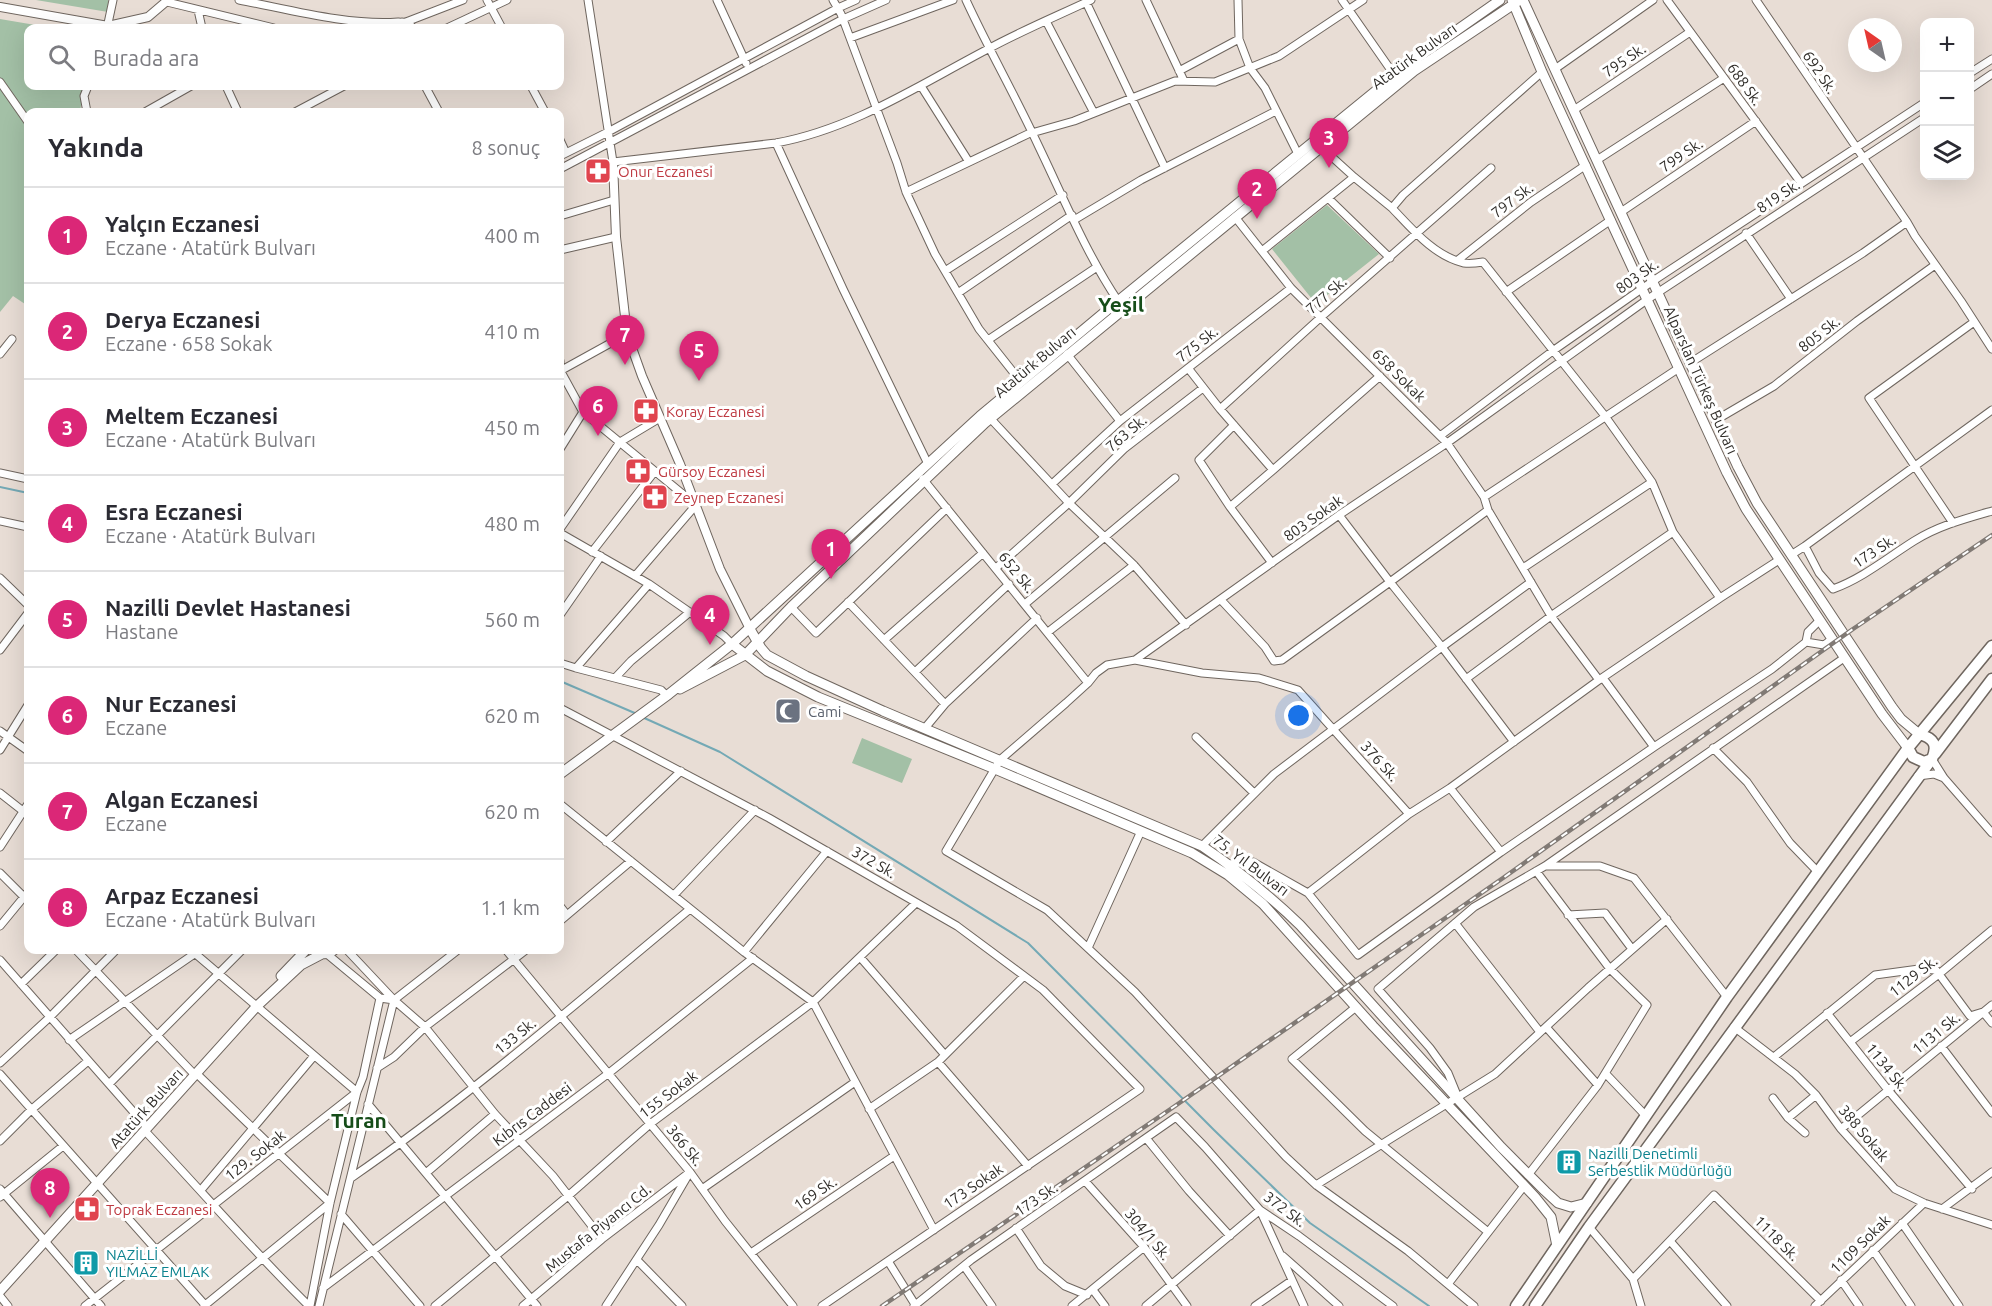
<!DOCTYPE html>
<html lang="tr">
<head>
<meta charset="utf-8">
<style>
	:root { --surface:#fff; --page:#f7f7f7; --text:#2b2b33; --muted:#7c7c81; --line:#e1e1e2; --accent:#db2777 }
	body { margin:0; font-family:Ubuntu,sans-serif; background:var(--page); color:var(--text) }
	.controls { position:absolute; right:18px; top:18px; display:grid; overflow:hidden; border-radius:12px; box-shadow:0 6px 24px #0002 }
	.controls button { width:54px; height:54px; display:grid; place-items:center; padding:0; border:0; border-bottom:2px solid var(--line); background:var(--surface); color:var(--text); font:30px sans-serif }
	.compass { position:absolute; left:1848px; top:18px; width:54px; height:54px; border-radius:50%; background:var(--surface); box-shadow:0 6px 24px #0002; rotate:326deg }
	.you { position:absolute; left:1299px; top:716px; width:21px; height:21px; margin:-15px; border:4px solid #fff; border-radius:50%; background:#1a73e8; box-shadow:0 0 0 9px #1a73e833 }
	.badge { display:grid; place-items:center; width:39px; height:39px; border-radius:50%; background:var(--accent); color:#fff; font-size:20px; font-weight:700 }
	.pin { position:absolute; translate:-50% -50px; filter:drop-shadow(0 2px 3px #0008) }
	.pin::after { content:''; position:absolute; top:32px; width:21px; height:18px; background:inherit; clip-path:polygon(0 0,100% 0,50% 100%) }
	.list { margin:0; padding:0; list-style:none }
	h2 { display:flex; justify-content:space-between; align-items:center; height:78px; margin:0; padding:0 24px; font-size:26px }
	h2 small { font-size:20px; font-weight:400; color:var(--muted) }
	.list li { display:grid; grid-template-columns:39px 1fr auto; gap:18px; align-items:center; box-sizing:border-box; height:96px; padding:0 24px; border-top:2px solid var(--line) }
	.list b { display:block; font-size:22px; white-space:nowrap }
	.list p { margin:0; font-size:20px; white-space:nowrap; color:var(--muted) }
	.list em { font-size:20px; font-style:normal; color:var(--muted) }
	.icon { flex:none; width:33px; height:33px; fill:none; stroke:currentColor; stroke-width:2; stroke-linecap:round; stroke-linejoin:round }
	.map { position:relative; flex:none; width:1992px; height:1306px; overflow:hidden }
	.search { position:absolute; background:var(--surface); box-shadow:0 6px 24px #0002; left:24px; top:24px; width:540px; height:66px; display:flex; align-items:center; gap:15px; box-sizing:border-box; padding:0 21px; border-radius:12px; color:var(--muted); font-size:22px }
	.panel { position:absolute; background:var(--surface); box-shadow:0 6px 24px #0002; left:24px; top:108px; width:540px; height:846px; border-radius:12px }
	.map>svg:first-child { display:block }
	.green { fill:#a3c0a6 }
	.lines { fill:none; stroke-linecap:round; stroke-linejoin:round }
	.stream { stroke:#74a9b5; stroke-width:2 }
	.minor-casing { stroke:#6f665f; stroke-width:9 }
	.tertiary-casing { stroke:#6f665f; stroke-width:10 }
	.secondary-casing { stroke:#6f665f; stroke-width:11 }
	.trunk-casing { stroke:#6f665f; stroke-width:13 }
	.minor { stroke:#fff; stroke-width:7 }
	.tertiary { stroke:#fff; stroke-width:8 }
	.secondary { stroke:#fff; stroke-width:9 }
	.trunk { stroke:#fff; stroke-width:10 }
	.rail-casing { stroke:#817a75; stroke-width:4.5 }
	.rail { stroke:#fff; stroke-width:2; stroke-dasharray:7; stroke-linecap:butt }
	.labels { text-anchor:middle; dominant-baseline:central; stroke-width:6; stroke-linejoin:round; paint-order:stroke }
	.street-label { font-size:15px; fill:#2f2c28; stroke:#fff }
	.health-label { font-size:15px; fill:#be3a42; stroke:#fff; text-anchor:start }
	.worship-label { font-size:15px; fill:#5b616d; stroke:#fff; text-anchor:start }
	.culture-label { font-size:15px; fill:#0d838f; stroke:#fff; text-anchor:start }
	.district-label { font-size:21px; font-weight:bold; fill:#164d19; stroke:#fff }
</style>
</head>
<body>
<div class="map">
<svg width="1992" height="1306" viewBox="0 0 1992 1306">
	<rect width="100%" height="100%" fill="#e8ddd5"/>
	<!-- green -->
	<path class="green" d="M36 0H108V12Z
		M0 19 53 28H28V86H84L80 112H28V306L13 296 0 312Z
		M1327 205 1379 254 1316 304 1272 249Z
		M862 738 912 759 902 783 852 763Z"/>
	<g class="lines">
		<!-- stream -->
		<path class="stream" d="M0 487 28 493
			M560 681 637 714
			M642 717 720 752 1028 943 1214 1130 1310 1223 1429 1306"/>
		<defs>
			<path id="minor" d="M239 0C287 9 349 26 398 22
				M487 0 502 28
				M588 0 613 162 776 143C853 129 919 85 988 49 1021 31 1057 16 1091 0
				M717 0 746 63
				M833 0 841 14 897 163 906 192 935 254 979 329 1021 382
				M966 0C989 50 1016 97 1039 147 1064 199 1086 253 1118 301
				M1146 0 1184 81
				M1238 0 1239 39 1250 68 1265 88 1298 154
				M1342 0 1395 76
				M1667 0 1801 183
				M167 2 274 28
				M1086 2 1165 168
				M198 10 202 28
				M1046 21 1094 113
				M406 22 463 0
				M107 28 113 0
				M391 28C397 20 407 20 413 28
				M447 28 507 0
				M850 38 953 0
				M1555 69 1653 0
				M1179 71 1239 39
				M1970 73 1992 59
				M0 82 28 122
				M226 86 238 112
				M425 86 439 112
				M531 86 545 112
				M921 86 969 162
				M1970 89 1992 74
				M1574 110 1690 32
				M87 112 84 96 88 86
				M145 112 191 86
				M295 112 344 86
				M560 140 566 153
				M776 143 843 289 928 464
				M1321 147 1354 177 1392 208
				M560 156 608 132 838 8 856 0
				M1597 160 1724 78
				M560 169 843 19 886 0
				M906 192 1028 134 1074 121 1175 81 1215 82 1279 56 1363 0
				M1328 198 1390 258
				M1621 212 1756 121
				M560 216 614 200
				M1235 217 1291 288 1447 443 1484 497 1488 510 1551 616 1673 532 1652 482 1605 416 1483 262C1477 263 1470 264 1464 263 1434 256 1412 229 1392 208L1403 195 1542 72
				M1074 220 1141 180 1276 111
				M1907 222 1915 236 1961 301 1992 349
				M1746 233 1791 299
				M560 250 616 237
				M1262 251 1354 177
				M1458 260 1531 202 1586 165
				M945 271 1063 195
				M1506 292 1611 220
				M958 293 1072 215
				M988 340 1097 267
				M0 354 12 339
				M560 361V370L583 412 696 505 635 576
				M1690 363 1863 253 1907 222 1756 0
				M1188 368 1220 409 1320 318 1491 168
				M560 371 627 334
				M1220 409 1273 470 1380 376
				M990 418 1069 503 1134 565 1186 625
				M1716 420 1774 386 1857 321 1935 265
				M1120 421 1291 288
				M1234 425 1199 460 1230 507 1273 470
				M1440 436 1554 350 1653 281 1924 103
				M560 449 583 412
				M0 473 28 479
				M923 479 1088 683
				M1052 484 1120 421 1067 354
				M1484 497 1679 368
				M1230 507 1272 563
				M1339 515 1390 582 1488 510
				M0 521 28 527
				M1953 523 1869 398 1974 322
				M560 529 620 442 660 418
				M560 533 649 584 724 636 732 644
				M1805 546 1992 410
				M592 552 655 471
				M1791 555 1805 546 1819 573 1833 589C1863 578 1887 558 1914 541 1938 526 1964 519 1992 511
				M996 568 1069 503 1124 449 1203 388
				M1523 568 1652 482
				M0 578 28 605
				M1720 598 1779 560
				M848 602 945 704 925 728
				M1025 604 1175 478
				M791 607 816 633 947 508
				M560 615 601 556
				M1048 632 1134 565
				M884 640 983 553
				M1806 642 1824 645 1832 639
				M0 650 28 613
				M1135 660 1202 673 1259 678 1298 690 1409 814 1308 893 1253 862 1229 864
				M560 663 576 668 661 690 667 696
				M576 668 649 584
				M915 672 1009 584
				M615 678 631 661 690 612
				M1603 678 1654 747 1772 669 1806 642 1808 632 1820 620
				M1466 679 1551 616 1599 680 1720 598 1673 532
				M945 704 1037 618
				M560 708 769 818 957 926 1043 990 1140 1089 822 1306
				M0 731 28 751
				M1196 737 1254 793
				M1514 742 1442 647 1531 582
				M1713 748 1747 782 1790 843 1818 872
				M0 750 28 705
				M1932 759 1944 778 1992 833
				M1918 776 1934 774 1944 778
				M0 793 28 815
				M560 804 744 952 813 1002 934 1230
				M1409 814 1450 788 1599 680
				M606 842 681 771
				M1202 846 1274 774 1442 647 1390 582 1282 660 1274 661 1265 647 1221 600
				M0 847 28 804
				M1501 852 1654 747
				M1545 866H1600L1634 878 1727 997
				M0 873 28 901
				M1308 893 1358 955 1501 852 1450 788
				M674 895 755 810
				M560 906 567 915
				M1568 915 1605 913 1632 949
				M560 921 631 861
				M1455 923 1540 1032
				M0 926 28 892
				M1088 948 1141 831
				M76 950 193 1073
				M191 950 357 1092
				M347 950 394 1000
				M506 950 690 1172 725 1221 793 1306
				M744 952 827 851
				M327 954 380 998 394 1000 425 1027 495 1114 553 1176 602 1239
				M860 957 945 1055
				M0 960 145 1125
				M21 984 56 950
				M394 1000 458 950
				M1356 1007 1292 1059 1365 1131 1488 1232
				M1827 1013 1888 1090 1972 1189
				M1546 1027 1598 1085
				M1734 1027 1795 1074 1816 1095 1841 1129 1895 1189 1924 1203 1992 1225
				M69 1040 200 950
				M1850 1042 1939 974 1992 930
				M1941 1046 1992 1113
				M1774 1057 1875 975 1919 969 1936 970 1970 1016 1983 1012 1992 1023
				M938 1062 1028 1166
				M0 1063 50 1017 116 950
				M377 1068 394 1057 425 1027 526 950
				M0 1074 206 1306
				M197 1074 330 1203 204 1306
				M1606 1074 1646 1116
				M109 1084 242 950
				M1457 1095 1448 1073 1430 1048 1378 989 1474 907 1545 866 1844 658
				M1773 1098 1788 1118 1805 1133
				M368 1104 537 1306
				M869 1109 938 1062 1024 976
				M1788 1118 1816 1095
				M1841 1129 1992 1005
				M145 1131C200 1189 252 1250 309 1306
				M1146 1138 1189 1191 1230 1236
				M0 1141 31 1110 88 1061
				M426 1173 495 1114
				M1528 1175 1598 1085 1647 1005 1610 969 1536 871
				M351 1178C470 1096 579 1001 690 909
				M1085 1181 1144 1247 1187 1306
				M1316 1185 1495 1074 1588 988 1667 919
				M0 1189 101 1306
				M702 1189 855 1082
				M201 1190 314 1056
				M0 1197 63 1146
				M1942 1209 1992 1172
				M341 1214 420 1306
				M1902 1223 1959 1306
				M1589 1227 1633 1279 1641 1306
				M1016 1228 1041 1266 1065 1286 1087 1295
				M1670 1241 1727 1306
				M1873 1250 1911 1306
				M751 1253 894 1156
				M1283 1256 1339 1306
				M637 1260 682 1306
				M888 1261 916 1306
				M964 1266 992 1306
				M1633 1279 1714 1195 1821 1301
				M1841 1280 1859 1306
				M1448 1284 1524 1186
				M323 1288 609 1073 753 958
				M1093 1290 1105 1306
				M0 1296 8 1306
				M85 1306 357 1092
				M310 1306 330 1203 357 1092 363 1077 380 998
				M319 1306 394 1000
				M435 1306 568 1196 650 1124 813 1002 916 903
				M523 1306 602 1239 690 1172
				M606 1306 659 1225 687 1177
				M914 1306 971 1260 1176 1117 1205 1147 1260 1210 1299 1236 1393 1306
				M1072 1306 1144 1247
				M1146 1306 1260 1210 1304 1306
				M1255 1306 1291 1281
				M1474 1306 1408 1251 1316 1185 1286 1157 1135 992 1047 910 946 851 1000 760 1066 703 1088 683 1096 673 1107 665 1135 660 1339 515 1447 443 1648 299 1924 118
				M1815 1306 1924 1203"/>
			<path id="tertiary" d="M0 7 108 26 148 17 168 0
				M613 162 616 237 627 334 642 376 680 464 720 569 750 629"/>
			<path id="secondary" d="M1512 0 1542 72 1727 473 1746 509 1882 714 1908 748
				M1523 0 1738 467 1757 503 1892 707 1901 719 1919 734
				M750 629 761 648 767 655 806 676 883 711 1202 846C1239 871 1268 894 1300 925L1501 1147 1545 1191 1558 1203 1571 1207 1587 1203
				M732 644 767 671 818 697 995 769 1192 853 1228 875 1263 904 1373 1026 1535 1197 1551 1217 1557 1246
				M680 689 745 655 791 607 985 423 1414 71 1520 0
				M560 774 669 694 732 644 980 416 1118 301 1410 63 1500 0
				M315 950C321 955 328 955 334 950
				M281 976 306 950
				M0 1291 257 1006 301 965 322 954"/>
			<path id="trunk" d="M1908 748 1913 757 1924 762 1932 759
				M1935 754 1992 679
				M1516 1306 1727 997 1908 748 1992 646
				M1535 1306 1589 1227 1932 759C1938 745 1934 738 1919 734"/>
		</defs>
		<!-- minor casing -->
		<use href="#minor" class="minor-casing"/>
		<!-- tertiary casing -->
		<use href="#tertiary" class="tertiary-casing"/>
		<!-- secondary casing -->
		<use href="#secondary" class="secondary-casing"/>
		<!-- trunk casing -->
		<use href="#trunk" class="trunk-casing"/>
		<!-- minor -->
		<use href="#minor" class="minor"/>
		<!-- tertiary -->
		<use href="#tertiary" class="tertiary"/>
		<!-- secondary -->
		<use href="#secondary" class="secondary"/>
		<!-- trunk -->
		<use href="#trunk" class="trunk"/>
		<defs>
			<path id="rail" d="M882 1306 1175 1106 1503 878 1853 629 1992 535"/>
		</defs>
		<!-- rail casing -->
		<use href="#rail" class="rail-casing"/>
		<!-- rail -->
		<use href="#rail" class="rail"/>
	</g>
	<!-- icons -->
	<defs>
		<symbol id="pharmacy-square" viewBox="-11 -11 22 22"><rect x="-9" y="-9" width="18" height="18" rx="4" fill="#e0444e" stroke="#fff"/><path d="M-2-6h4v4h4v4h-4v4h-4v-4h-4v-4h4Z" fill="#fff"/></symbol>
		<symbol id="mosque-square" viewBox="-11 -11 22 22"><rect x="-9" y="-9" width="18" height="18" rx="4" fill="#6b7280" stroke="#fff"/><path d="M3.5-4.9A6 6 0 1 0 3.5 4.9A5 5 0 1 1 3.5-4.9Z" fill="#fff"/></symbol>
		<symbol id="building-square" viewBox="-11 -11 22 22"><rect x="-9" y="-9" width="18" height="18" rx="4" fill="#0f9aa8" stroke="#fff"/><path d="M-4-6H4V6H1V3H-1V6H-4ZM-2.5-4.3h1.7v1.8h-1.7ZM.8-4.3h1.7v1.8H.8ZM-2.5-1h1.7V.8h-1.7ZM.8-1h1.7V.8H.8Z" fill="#fff"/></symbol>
	</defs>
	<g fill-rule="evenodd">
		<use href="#pharmacy-square" x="583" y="156" width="30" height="30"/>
		<use href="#pharmacy-square" x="631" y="396" width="30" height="30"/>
		<use href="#pharmacy-square" x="623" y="456" width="30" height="30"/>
		<use href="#pharmacy-square" x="640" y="482" width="30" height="30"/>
		<use href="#mosque-square" x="773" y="696" width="30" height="30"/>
		<use href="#building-square" x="1554" y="1147" width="30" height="30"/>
		<use href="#pharmacy-square" x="72" y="1194" width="30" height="30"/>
		<use href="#building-square" x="71" y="1248" width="30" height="30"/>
	</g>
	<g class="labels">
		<!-- street labels -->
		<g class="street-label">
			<text transform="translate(1414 56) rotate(-36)">Atatürk Bulvarı</text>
			<text transform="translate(1624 60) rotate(-34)">795 Sk.</text>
			<text transform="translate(1820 72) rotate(56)">692 Sk.</text>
			<text transform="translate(1745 84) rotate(54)">688 Sk.</text>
			<text transform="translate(1681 155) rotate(-34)">799 Sk.</text>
			<text transform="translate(1778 196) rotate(-33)">819 Sk.</text>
			<text transform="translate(1512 200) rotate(-37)">797 Sk.</text>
			<text transform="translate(1637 276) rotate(-35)">803 Sk.</text>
			<text transform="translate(1326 295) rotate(-41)">777 Sk.</text>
			<text transform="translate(1819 334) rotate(-38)">805 Sk.</text>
			<text transform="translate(1197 344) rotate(-38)">775 Sk.</text>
			<text transform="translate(1035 362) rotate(-40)">Atatürk Bulvarı</text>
			<text transform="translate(1399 375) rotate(45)">658 Sokak</text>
			<text transform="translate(1701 380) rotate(66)">Alparslan Türkeş Bulvarı</text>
			<text transform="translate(1126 433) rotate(-40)">763 Sk.</text>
			<text transform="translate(1313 518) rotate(-35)">803 Sokak</text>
			<text transform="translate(1874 551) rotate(-33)">173 Sk.</text>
			<text transform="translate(1017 572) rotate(51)">652 Sk.</text>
			<text transform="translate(1380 761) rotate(48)">376 Sk.</text>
			<text transform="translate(874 862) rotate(30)">372 Sk.</text>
			<text transform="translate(1251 865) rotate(37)">75. Yıl Bulvarı</text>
			<text transform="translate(1913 976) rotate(-38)">1129 Sk.</text>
			<text transform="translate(1936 1033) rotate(-39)">1131 Sk.</text>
			<text transform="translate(515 1036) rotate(-39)">133 Sk.</text>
			<text transform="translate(1887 1067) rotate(51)">1134 Sk.</text>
			<text transform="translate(668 1094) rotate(-37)">155 Sokak</text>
			<text transform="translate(146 1108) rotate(-48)">Atatürk Bulvarı</text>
			<text transform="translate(532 1114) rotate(-37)">Kıbrıs Caddesi</text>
			<text transform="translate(1864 1133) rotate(50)">388 Sokak</text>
			<text transform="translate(685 1145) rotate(51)">366 Sk.</text>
			<text transform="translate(255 1155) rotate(-38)">129. Sokak</text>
			<text transform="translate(973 1186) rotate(-34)">173 Sokak</text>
			<text transform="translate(815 1193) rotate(-34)">169 Sk.</text>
			<text transform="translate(1036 1199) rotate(-34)">173 Sk.</text>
			<text transform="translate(1285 1209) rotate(37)">372 Sk.</text>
			<text transform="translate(598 1228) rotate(-39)">Mustafa Piyancı Cd.</text>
			<text transform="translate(1148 1234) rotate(50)">304/1 Sk.</text>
			<text transform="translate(1777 1238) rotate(45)">1118 Sk.</text>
			<text transform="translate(1860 1244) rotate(-44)">1109 Sokak</text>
		</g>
		<!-- health labels -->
		<g class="health-label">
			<text x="618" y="171">Onur Eczanesi</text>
			<text x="666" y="411">Koray Eczanesi</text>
			<text x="658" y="471">Gürsoy Eczanesi</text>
			<text x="674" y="497">Zeynep Eczanesi</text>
			<text x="106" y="1209">Toprak Eczanesi</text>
		</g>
		<!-- worship labels -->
		<g class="worship-label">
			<text x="808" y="711">Cami</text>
		</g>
		<!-- culture labels -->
		<g class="culture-label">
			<text x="1588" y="1153">Nazilli Denetimli<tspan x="1588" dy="17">Serbestlik Müdürlüğü</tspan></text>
			<text x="106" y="1254">NAZİLLİ<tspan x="106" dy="17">YILMAZ EMLAK</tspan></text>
		</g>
		<!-- district labels -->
		<g class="district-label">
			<text x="1121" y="304">Yeşil</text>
			<text x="359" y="1120">Turan</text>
		</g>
	</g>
</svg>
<div class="controls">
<button>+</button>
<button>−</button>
<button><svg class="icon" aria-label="layers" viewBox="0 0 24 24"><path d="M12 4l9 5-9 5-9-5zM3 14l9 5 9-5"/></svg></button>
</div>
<svg class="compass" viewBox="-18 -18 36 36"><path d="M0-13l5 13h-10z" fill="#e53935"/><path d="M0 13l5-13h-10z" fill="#7c7c81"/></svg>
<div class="you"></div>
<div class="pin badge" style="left:831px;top:579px">1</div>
<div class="pin badge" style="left:1257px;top:219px">2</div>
<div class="pin badge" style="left:1329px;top:168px">3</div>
<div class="pin badge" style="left:710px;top:645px">4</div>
<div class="pin badge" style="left:699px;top:381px">5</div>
<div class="pin badge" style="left:598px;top:436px">6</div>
<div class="pin badge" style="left:625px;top:365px">7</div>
<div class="pin badge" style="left:50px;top:1218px">8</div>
<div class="search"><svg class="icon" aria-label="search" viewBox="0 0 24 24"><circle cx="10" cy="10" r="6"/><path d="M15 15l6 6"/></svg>Burada ara</div>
<section class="panel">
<h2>Yakında<small>8 sonuç</small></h2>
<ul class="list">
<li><span class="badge">1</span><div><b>Yalçın Eczanesi</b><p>Eczane · Atatürk Bulvarı</p></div><em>400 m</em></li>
<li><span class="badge">2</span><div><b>Derya Eczanesi</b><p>Eczane · 658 Sokak</p></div><em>410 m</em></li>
<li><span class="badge">3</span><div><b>Meltem Eczanesi</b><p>Eczane · Atatürk Bulvarı</p></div><em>450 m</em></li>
<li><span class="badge">4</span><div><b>Esra Eczanesi</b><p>Eczane · Atatürk Bulvarı</p></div><em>480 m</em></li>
<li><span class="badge">5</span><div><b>Nazilli Devlet Hastanesi</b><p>Hastane</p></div><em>560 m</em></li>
<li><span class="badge">6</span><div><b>Nur Eczanesi</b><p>Eczane</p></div><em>620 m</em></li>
<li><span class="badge">7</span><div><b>Algan Eczanesi</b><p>Eczane</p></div><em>620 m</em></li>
<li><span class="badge">8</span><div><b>Arpaz Eczanesi</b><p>Eczane · Atatürk Bulvarı</p></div><em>1.1 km</em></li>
</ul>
</section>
</div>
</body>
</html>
